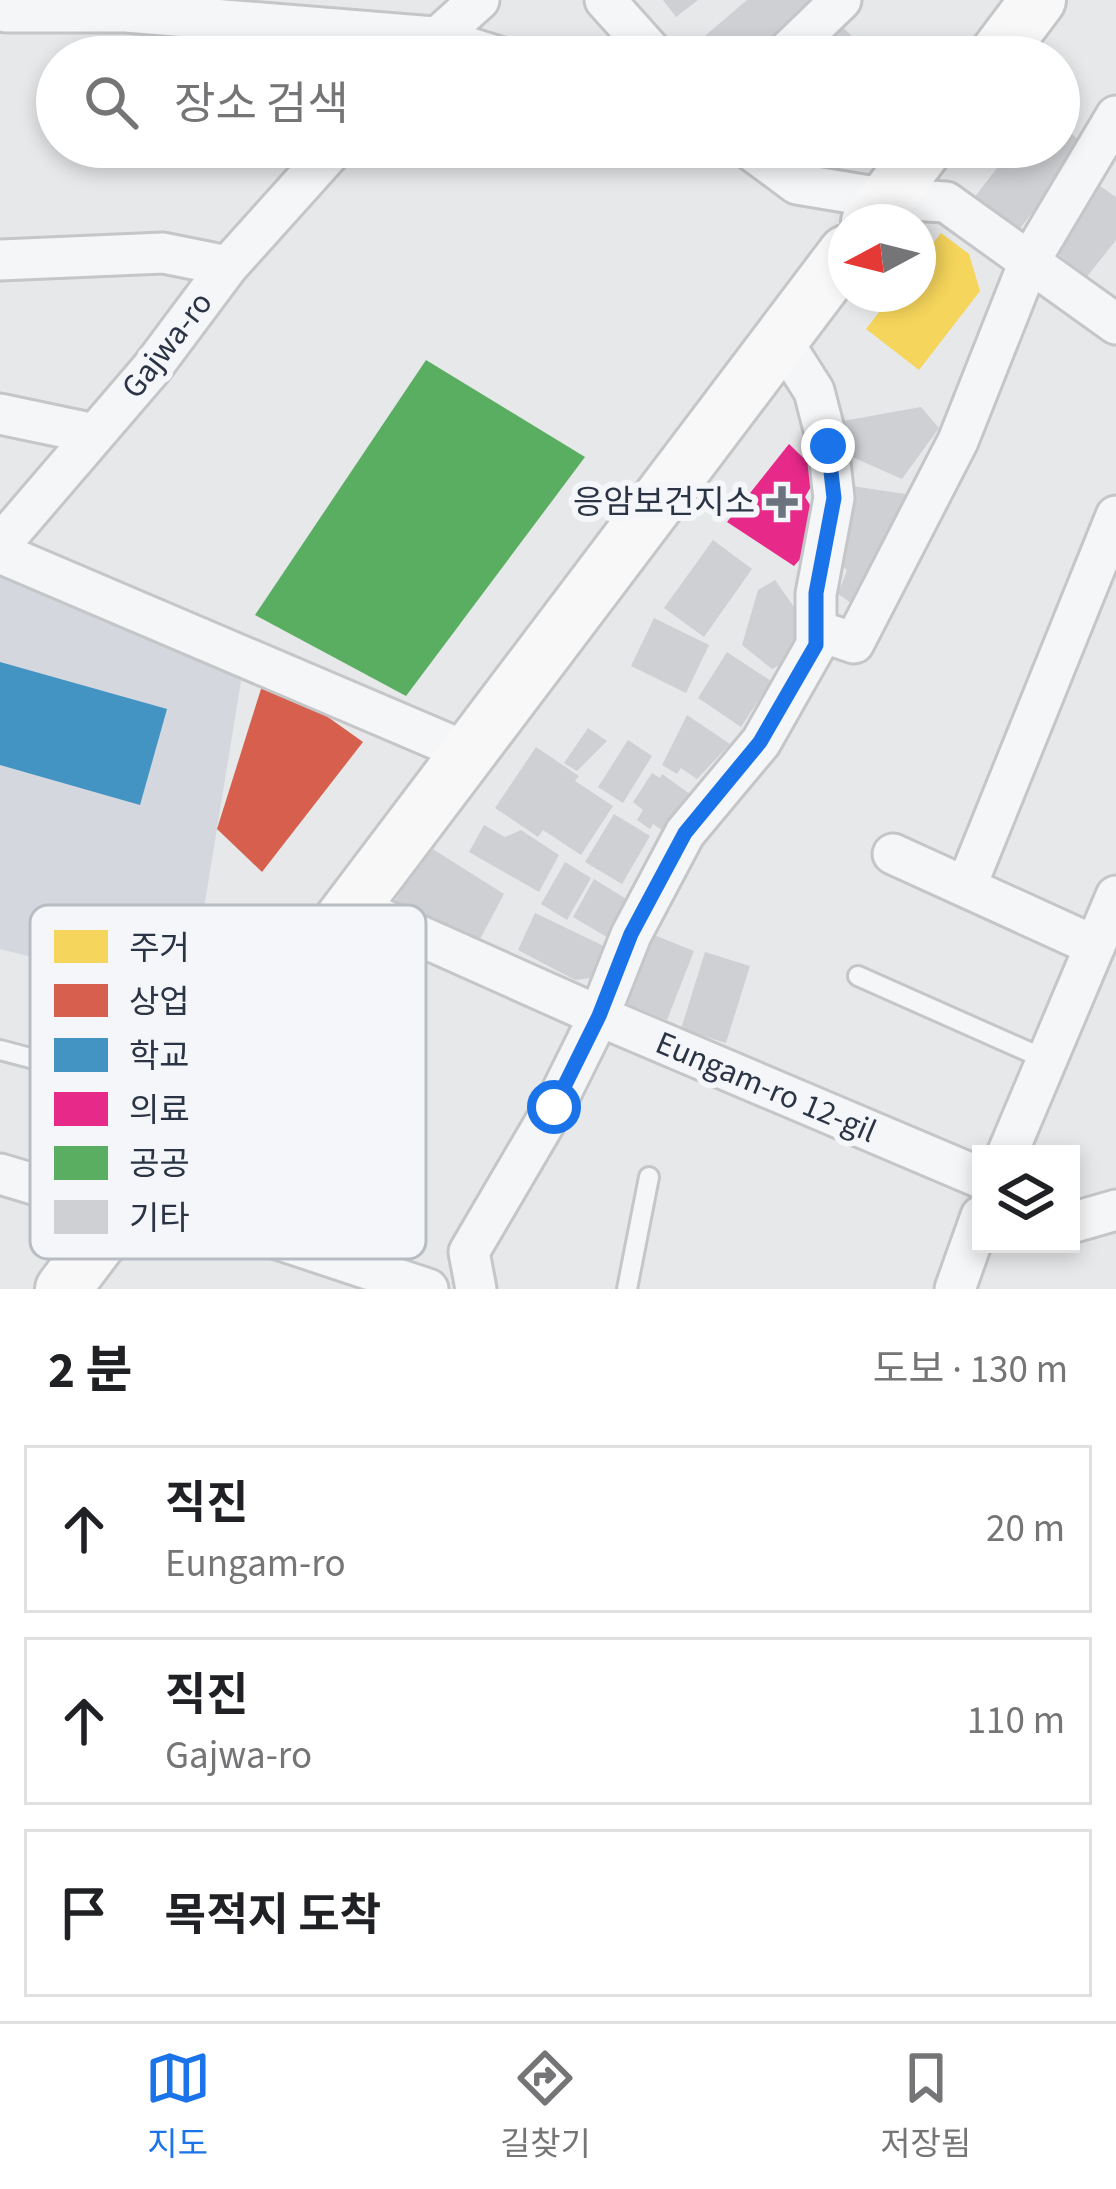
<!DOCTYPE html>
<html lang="ko">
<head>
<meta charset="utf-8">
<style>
	:root { --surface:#fff; --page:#f6f6f6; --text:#202124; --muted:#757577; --line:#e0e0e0; --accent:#1a73e8 }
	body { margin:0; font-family:"Source Sans 3","Noto Sans KR",sans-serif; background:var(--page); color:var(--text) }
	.controls { position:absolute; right:36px; bottom:36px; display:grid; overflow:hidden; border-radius:0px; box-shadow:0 6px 18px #0003 }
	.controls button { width:108px; height:108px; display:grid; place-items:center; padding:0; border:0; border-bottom:3px solid var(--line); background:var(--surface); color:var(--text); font:60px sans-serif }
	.compass { position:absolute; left:828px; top:204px; width:108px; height:108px; border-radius:50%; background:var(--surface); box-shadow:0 6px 18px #0003; rotate:263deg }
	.stop { position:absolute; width:36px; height:36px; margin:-27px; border:9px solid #1a73e8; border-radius:50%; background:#fff }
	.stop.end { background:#1a73e8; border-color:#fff; box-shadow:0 3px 12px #0008 }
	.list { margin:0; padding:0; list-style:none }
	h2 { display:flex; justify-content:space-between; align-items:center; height:156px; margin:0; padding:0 48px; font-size:51px }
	h2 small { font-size:39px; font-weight:400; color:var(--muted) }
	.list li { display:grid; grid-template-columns:78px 1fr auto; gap:36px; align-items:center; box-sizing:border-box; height:168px; margin:0 24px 24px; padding:0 24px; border:3px solid var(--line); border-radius:0px }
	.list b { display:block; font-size:45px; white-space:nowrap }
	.list p { margin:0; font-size:39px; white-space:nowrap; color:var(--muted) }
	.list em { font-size:39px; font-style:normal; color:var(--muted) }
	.icon { flex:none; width:66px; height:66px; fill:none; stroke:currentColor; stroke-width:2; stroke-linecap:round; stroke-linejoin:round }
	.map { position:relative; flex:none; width:1116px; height:1289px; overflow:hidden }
	.search { position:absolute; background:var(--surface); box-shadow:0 6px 18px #0003; left:36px; right:36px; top:36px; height:132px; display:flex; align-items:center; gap:30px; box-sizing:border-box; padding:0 42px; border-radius:66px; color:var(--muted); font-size:45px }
	.sheet { height:732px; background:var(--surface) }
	nav { display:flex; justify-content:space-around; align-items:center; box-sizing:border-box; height:168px; border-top:3px solid var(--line); background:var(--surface); font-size:33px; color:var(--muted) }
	nav a { display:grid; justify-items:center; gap:6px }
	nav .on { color:var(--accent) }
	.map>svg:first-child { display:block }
	.built { fill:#d4d7dd }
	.homes { fill:#f6d55c }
	.shops { fill:#d6604d }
	.schools { fill:#4393c3 }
	.health { fill:#e7298a }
	.public { fill:#5aae61 }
	.building { fill:#ced0d3 }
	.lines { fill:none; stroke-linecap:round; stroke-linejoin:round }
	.lane-casing { stroke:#c4c6c8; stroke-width:24 }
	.street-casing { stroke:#c4c6c8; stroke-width:45 }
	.secondary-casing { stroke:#c4c6c8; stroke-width:60 }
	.lane { stroke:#f5f6f7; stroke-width:18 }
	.street { stroke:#f5f6f7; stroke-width:39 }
	.secondary { stroke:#f8f8f8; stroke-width:54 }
	.route { stroke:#1a73e8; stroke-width:15 }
	.poi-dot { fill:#6c737f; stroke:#f4f6f9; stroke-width:4.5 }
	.labels { text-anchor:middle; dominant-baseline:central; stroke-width:12; stroke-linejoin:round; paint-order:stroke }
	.street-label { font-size:33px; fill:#2b3445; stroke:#f4f6f9 }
	.poi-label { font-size:33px; fill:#2b3445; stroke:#f4f6f9; text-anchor:end }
	.key { fill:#f4f6f9; stroke:#b8bcc3; stroke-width:3 }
	.key-label { font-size:33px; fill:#2b3445 }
</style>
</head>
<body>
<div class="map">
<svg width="1116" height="1289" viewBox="0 0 1116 1289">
	<rect width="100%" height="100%" fill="#e6e8ea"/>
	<!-- built -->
	<path class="built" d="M0 574 242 675 197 951 155 988 0 949Z"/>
	<!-- homes -->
	<path class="homes" d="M941 233 969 254 980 291 919 370 866 329 893 294H918V263Z"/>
	<!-- shops -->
	<path class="shops" d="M266 673 363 742 262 872 217 829Z"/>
	<!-- schools -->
	<path class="schools" d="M0 662 167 709 140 805 0 765Z"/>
	<!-- health -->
	<path class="health" d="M789 444 819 473 805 497 815 513 812 533 804 542 811 547 794 566 727 522Z"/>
	<!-- public -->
	<path class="public" d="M426 360 585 457 406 696 255 615Z"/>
	<!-- building -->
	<path class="building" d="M663 0H698L676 17Z
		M747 0H831L764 57H712L699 41Z
		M832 17 856 40 841 57H811L802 49Z
		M865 41 885 57H850Z
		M1059 122 1085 146 1017 232 974 198 1013 147H1059Z
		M1100 186 1116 197V240L1086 278 1049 246Z
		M921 407 939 428 902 479 850 456 843 421Z
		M851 486 920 496 859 608 838 594 847 570 836 561 851 516 842 510Z
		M713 540 752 569 704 637 664 608Z
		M775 580 806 624 796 657 772 669 742 645 758 590Z
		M654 618 709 645 686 693 631 666Z
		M727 652 771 681 741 727 698 698Z
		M687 715 730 744 697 779 681 768 677 774 662 765Z
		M588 728 607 741 577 771 564 763Z
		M628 740 652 756 623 803 598 787Z
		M536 747 579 776 575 781 613 806 581 855 543 830 538 837 495 808Z
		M652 773 660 778 662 774 697 799 666 833 653 824 650 829 637 820 643 810 633 802Z
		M614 814 650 836 622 884 585 862Z
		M484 825 505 837 521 830 559 855 539 892 469 852Z
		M428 846 504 894 478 943 392 906Z
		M565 862 591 878 567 920 541 904Z
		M594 879 628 900 610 939 573 917Z
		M535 913 606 947 592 978 575 980 518 950Z
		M644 931 694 951 667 1020 627 1004Z
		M705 952 750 966 726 1043 681 1029Z"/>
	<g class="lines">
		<defs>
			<path id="lane" d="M858 976 1047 1060
				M0 1050 198 1102
				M627 1289 649 1177"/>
			<path id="street" d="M605 0 656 57
				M6 12H126L434 37 499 57
				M420 53 479 0
				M782 57 841 0
				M747 147 797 184 887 199 946 202 1116 324
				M0 260 163 253 228 266
				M0 414 95 434
				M0 545 151 369 228 266 335 147
				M0 553 469 753
				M816 630 854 643 958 441 1029 262 1116 116
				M893 854 1095 946
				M966 887 1116 516
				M353 906 599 1016 981 1178
				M1007 1154 1116 896
				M0 1174 123 1211 172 1204 428 1289
				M1071 1223 1116 1210
				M476 1289 469 1252 554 1107 599 1016 631 935 685 833 761 742 816 645V594L834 498 828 445 814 391 781 339
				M955 1289 981 1216"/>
			<path id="secondary" d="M995 57 1038 0
				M869 222 926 147
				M63 1289 846 253"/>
		</defs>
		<!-- lane casing -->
		<use href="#lane" class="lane-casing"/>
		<!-- street casing -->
		<use href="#street" class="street-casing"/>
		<!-- secondary casing -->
		<use href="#secondary" class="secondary-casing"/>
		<!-- lane -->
		<use href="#lane" class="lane"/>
		<!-- street -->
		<use href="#street" class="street"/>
		<!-- secondary -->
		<use href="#secondary" class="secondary"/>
	</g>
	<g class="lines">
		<!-- route -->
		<path class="route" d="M554 1107 599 1016 631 934 685 833 760 742 816 645V593L834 498 828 446"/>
	</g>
	<!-- markers -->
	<path class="poi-dot" d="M776 484h12v12h12v12h-12v12h-12v-12h-12v-12h12z"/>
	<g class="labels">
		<!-- street labels -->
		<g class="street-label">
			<text transform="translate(167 345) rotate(-52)">Gajwa-ro</text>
			<text transform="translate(766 1087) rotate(23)">Eungam-ro 12-gil</text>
		</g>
		<!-- poi labels -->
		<g class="poi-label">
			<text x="755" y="502">응암보건지소</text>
		</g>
	</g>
	<!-- legend -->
	<rect x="30" y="905" width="396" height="354" rx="18" class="key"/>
	<rect x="54" y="930" width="54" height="33" fill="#f6d55c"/>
	<rect x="54" y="984" width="54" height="33" fill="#d6604d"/>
	<rect x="54" y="1038" width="54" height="34" fill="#4393c3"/>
	<rect x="54" y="1092" width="54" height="34" fill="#e7298a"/>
	<rect x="54" y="1146" width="54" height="34" fill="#5aae61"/>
	<rect x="54" y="1200" width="54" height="34" fill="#ced0d3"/>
	<g class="key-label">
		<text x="129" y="959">주거</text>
		<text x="129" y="1013">상업</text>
		<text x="129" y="1067">학교</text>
		<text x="129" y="1121">의료</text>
		<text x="129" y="1175">공공</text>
		<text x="129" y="1229">기타</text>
	</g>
</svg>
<div class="controls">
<button><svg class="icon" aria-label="layers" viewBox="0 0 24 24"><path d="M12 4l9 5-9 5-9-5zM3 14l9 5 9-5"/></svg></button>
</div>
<svg class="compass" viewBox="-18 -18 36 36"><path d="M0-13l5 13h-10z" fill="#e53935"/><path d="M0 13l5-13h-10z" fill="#757577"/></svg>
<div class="stop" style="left:554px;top:1107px"></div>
<div class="stop end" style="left:828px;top:446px"></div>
<div class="search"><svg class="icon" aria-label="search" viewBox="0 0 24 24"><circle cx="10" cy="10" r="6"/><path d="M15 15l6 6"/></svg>장소 검색</div>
</div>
<section class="sheet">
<h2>2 분<small>도보 · 130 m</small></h2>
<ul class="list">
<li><svg class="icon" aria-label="ahead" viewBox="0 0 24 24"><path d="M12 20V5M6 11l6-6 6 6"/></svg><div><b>직진</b><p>Eungam-ro</p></div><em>20 m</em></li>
<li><svg class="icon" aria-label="ahead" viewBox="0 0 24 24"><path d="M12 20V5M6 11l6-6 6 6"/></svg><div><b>직진</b><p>Gajwa-ro</p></div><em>110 m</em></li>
<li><svg class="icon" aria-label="arrive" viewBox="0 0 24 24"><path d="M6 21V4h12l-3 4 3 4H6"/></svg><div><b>목적지 도착</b></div></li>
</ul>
</section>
<nav>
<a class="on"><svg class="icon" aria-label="map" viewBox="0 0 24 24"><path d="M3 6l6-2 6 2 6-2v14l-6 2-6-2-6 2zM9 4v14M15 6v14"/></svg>지도</a>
<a><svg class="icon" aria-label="directions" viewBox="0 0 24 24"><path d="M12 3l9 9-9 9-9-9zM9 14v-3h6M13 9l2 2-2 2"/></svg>길찾기</a>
<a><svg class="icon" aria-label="saved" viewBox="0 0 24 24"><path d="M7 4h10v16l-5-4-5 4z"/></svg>저장됨</a>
</nav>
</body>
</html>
